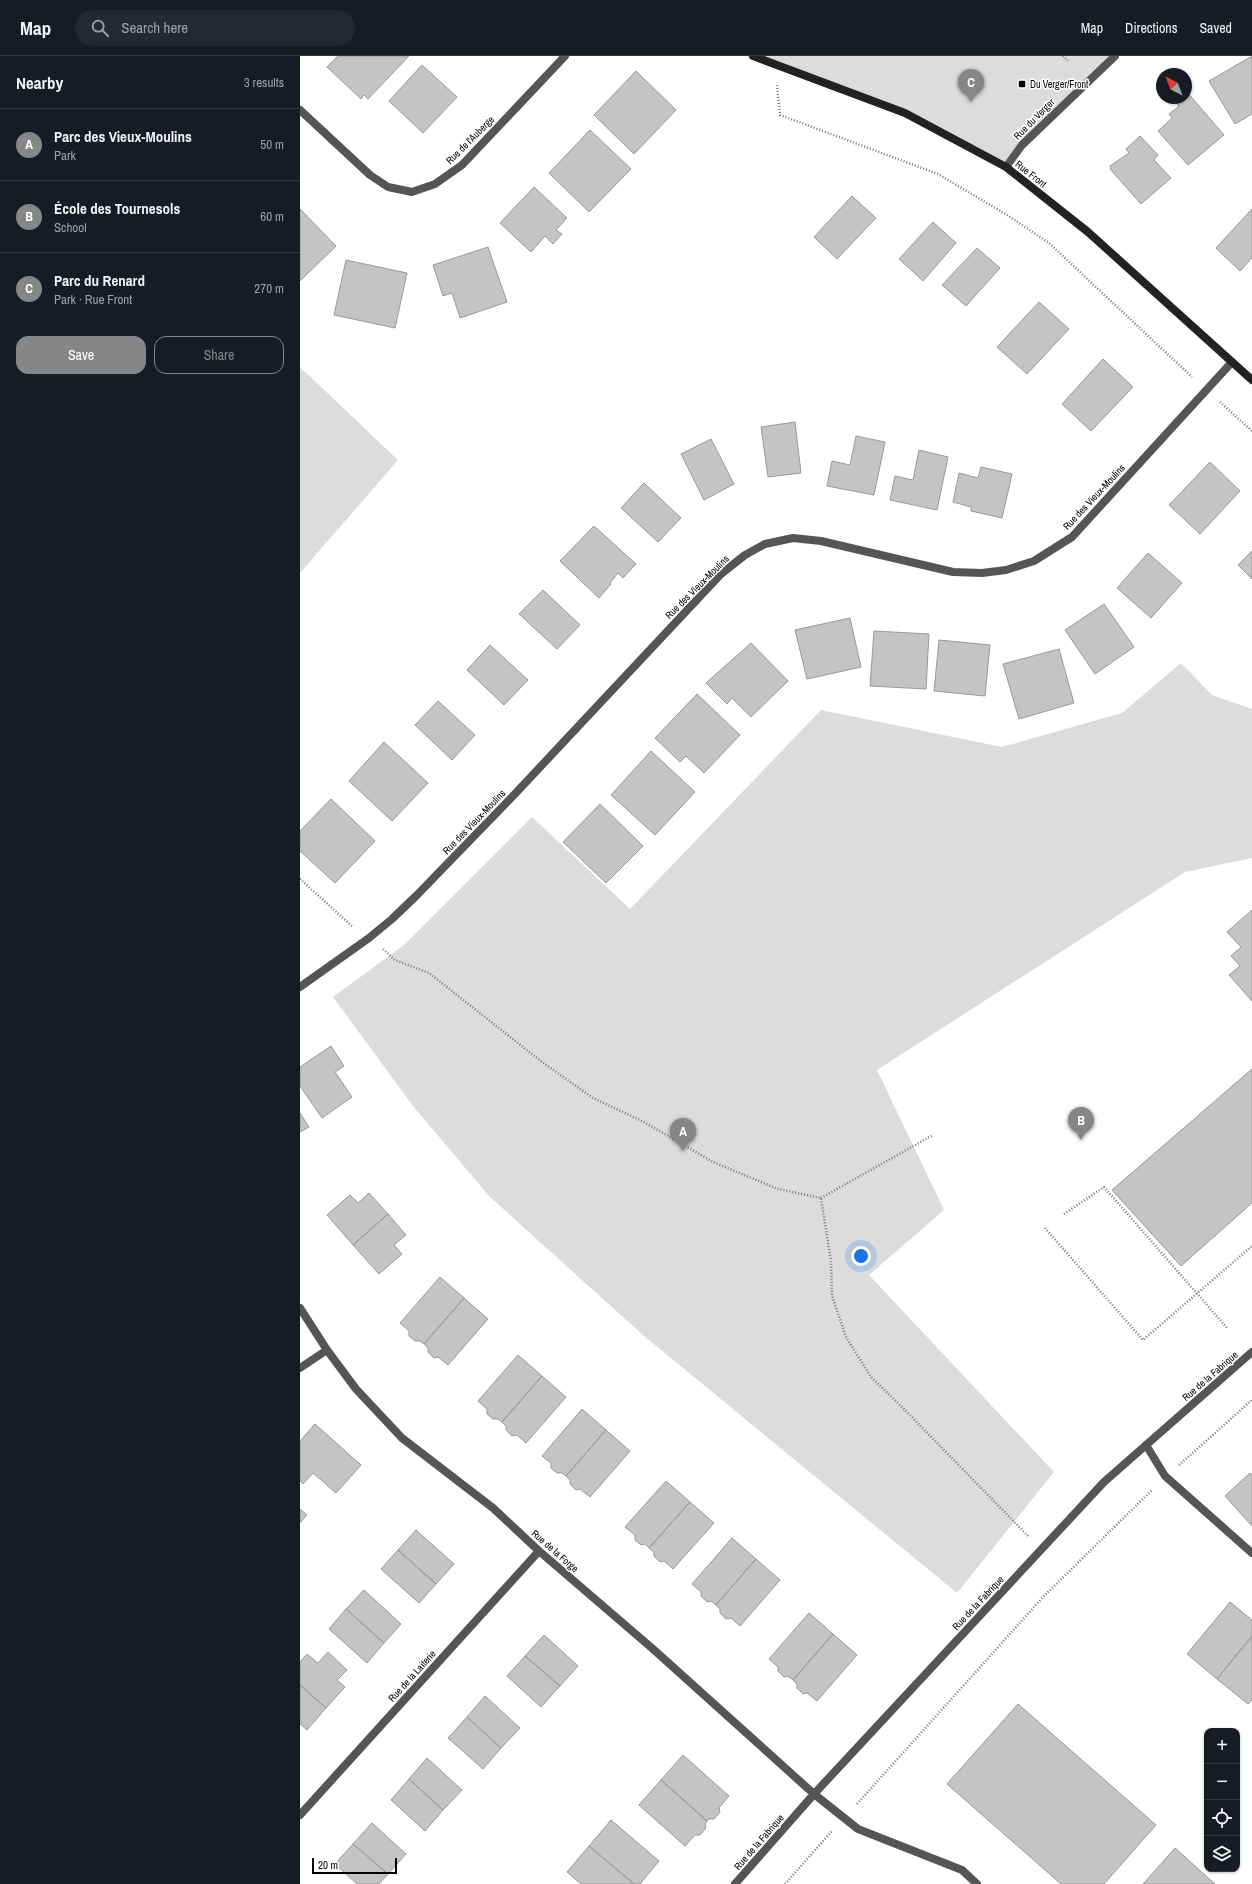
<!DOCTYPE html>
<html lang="en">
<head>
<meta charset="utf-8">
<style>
	:root { --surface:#171b24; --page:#242831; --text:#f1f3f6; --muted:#9ea1a6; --line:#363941; --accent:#858687 }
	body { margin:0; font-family:"Archivo Narrow",sans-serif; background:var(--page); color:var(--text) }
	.controls { position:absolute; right:12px; bottom:12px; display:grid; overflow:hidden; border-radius:8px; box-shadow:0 1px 3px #0004 }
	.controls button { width:36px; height:36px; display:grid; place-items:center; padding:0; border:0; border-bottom:1px solid var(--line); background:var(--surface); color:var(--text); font:20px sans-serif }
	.compass { position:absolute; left:856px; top:12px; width:36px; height:36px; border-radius:50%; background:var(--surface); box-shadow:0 1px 3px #0004; rotate:318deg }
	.scale { position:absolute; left:12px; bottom:10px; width:85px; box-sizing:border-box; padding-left:4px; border:2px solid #000; border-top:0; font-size:11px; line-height:14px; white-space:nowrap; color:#000; -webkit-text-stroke:3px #fff; paint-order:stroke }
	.you { position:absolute; left:561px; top:1200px; width:14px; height:14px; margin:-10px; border:3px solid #fff; border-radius:50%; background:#1a73e8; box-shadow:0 0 0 6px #1a73e833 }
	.badge { display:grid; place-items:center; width:26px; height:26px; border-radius:50%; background:var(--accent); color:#fff; font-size:13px; font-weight:700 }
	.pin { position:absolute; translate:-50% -33px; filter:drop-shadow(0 1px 2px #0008) }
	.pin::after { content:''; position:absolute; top:21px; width:14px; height:12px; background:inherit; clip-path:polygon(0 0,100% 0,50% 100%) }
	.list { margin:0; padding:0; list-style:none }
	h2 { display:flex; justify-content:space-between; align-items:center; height:52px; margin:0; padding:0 16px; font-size:17px }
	h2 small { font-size:13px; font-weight:400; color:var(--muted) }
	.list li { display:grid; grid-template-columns:26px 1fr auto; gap:12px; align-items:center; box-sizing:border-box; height:72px; padding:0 16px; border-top:1px solid var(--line) }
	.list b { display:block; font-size:15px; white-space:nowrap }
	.list p { margin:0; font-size:13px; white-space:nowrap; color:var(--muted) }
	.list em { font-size:13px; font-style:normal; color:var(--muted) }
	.actions { display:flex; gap:8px; padding:12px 16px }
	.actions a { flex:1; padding:9px 0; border:1px solid var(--accent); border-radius:12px; text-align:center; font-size:14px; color:var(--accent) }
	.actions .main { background:var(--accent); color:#fff }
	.icon { flex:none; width:22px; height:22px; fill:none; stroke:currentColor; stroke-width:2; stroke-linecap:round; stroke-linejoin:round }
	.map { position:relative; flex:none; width:952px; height:1828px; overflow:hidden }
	header { display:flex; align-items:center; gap:24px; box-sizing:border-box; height:56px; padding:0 20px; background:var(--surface); border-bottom:1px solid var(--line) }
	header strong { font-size:19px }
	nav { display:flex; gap:22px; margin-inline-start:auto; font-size:14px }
	.search { width:280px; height:36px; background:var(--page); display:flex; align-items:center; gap:10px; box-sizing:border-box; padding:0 14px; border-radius:22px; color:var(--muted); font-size:15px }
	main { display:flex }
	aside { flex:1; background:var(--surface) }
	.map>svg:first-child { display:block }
	.green { fill:#dcdcdc }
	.building { fill:#c4c4c4; stroke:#999 }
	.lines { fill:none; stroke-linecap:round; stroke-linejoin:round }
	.path { stroke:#777; stroke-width:2.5; stroke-dasharray:1 2; stroke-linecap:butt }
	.lane { stroke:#555; stroke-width:8 }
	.street { stroke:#555; stroke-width:8 }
	.secondary { stroke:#222; stroke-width:8 }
	.poi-dot { fill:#000; stroke:#fff; stroke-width:1.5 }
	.labels { text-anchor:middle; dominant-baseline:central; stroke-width:3; stroke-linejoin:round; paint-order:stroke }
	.poi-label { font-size:10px; fill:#000; stroke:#fff; text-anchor:start }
	.street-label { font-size:10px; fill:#000; stroke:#fff }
</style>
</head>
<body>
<header>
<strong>Map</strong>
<div class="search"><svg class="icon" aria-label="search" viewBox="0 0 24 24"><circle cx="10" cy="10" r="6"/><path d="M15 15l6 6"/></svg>Search here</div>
<nav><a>Map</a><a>Directions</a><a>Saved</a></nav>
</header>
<main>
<aside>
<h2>Nearby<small>3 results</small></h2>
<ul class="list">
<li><span class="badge">A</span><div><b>Parc des Vieux-Moulins</b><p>Park</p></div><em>50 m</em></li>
<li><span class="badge">B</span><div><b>École des Tournesols</b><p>School</p></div><em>60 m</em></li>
<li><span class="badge">C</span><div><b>Parc du Renard</b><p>Park · Rue Front</p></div><em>270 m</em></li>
</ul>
<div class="actions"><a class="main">Save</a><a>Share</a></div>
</aside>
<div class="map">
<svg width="952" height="1828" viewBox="0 0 952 1828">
	<rect width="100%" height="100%" fill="#fff"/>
	<!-- green -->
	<path class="green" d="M461 0H815L706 111 605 57Z
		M0 311 98 404 0 517Z
		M881 607 912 639 952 653V802L885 816 577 1014 644 1154 569 1219 754 1416 657 1537 344 1280 189 1140 113 1050 33 941 104 889 232 761 330 853 521 654 702 691 822 657Z"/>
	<!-- building -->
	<path class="building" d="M38 0H109L68 43 64 39 61 43 27 11Z
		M952 0V58L935 68 909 25Z
		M122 9 157 41 123 77 89 45Z
		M336 15 376 54 334 98 294 59Z
		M887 36 924 79 888 109 858 75 872 62 869 58 879 50 875 46 880 42H886Z
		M290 74 331 113 289 156 249 117Z
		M840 80 858 99 854 104 871 122 841 148 811 114 810 110 829 97 826 93Z
		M234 131 267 162 256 174 262 178 253 188 245 180 231 196 200 167Z
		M552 140 576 162 537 203 514 181Z
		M0 153 36 190 0 225Z
		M952 153V202L940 215 916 192Z
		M633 166 656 187 623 225 599 203Z
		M188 191 207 246 160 262 152 237 143 240 133 209Z
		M677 192 700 212 666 250 642 229Z
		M46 204 107 217 95 272 34 259Z
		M739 246 769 273 727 318 697 291Z
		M803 303 833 331 791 375 762 348Z
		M495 366 501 417 468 421 461 371Z
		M556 380 585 386 574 439 527 430 532 405 550 409Z
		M411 383 434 428 404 444 381 398Z
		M619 394 648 401 637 454 590 444 595 420 613 424Z
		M910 406 940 435 900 478 869 449Z
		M681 411 712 418 702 462 671 455V451L653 446 659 417 678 422Z
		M344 427 381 462 358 486 321 452Z
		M294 470 336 508 323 522 318 517 310 527 311 528 299 542 260 505Z
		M952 495V523L938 509Z
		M848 497 882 527 851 562 817 532Z
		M243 534 280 569 257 593 219 558Z
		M804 548 834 591 795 618 765 574Z
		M550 562 561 611 507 623 495 574Z
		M574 575 629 578 626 633 570 630Z
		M639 584 690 589 685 640 634 635Z
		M451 587 488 625 451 661 432 642 427 648 406 627Z
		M190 589 228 624 204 649 167 614Z
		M759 593 774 647 719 663 703 608Z
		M397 638 440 679 404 717 386 700 380 706 355 682Z
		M138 645 175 679 152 704 115 669Z
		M84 686 128 727 92 765 49 725Z
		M351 695 395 736 355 779 311 739Z
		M31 743 75 785 35 827 0 795V775Z
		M300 748 343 790 306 827 263 786Z
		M952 854V945L929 919 940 910 931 900 941 891 927 876Z
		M31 990 44 1010 35 1016 52 1041 22 1062 0 1030V1011Z
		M952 1013V1147L881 1210 812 1134Z
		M0 1057 9 1071 0 1076Z
		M69 1137 88 1158 53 1189 27 1159 50 1139 58 1147Z
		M88 1158 106 1179 94 1189 102 1198 79 1218 53 1189Z
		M140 1221 164 1242 124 1288 120 1285H115L109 1280V1275L100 1267Z
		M164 1242 188 1263 148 1309 138 1301 134 1302 128 1296V1292L124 1288Z
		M218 1299 242 1320 202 1366 198 1363H193L187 1358V1353L178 1345Z
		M242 1320 266 1341 226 1387 217 1379 212 1380 206 1374V1370L202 1366Z
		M282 1353 306 1374 266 1420 262 1417H257L251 1412V1407L242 1400Z
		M15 1368 61 1409 36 1437 13 1417 3 1428 0 1425V1385Z
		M306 1374 330 1395 290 1441 280 1433 276 1434 270 1428V1424L266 1420Z
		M950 1417 952 1419V1470L925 1440Z
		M366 1425 390 1446 349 1492 345 1488 341 1489 335 1484V1479L325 1471Z
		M390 1446 414 1467 373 1513 364 1505 360 1506 354 1500V1496L349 1492Z
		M0 1453 7 1459 0 1467Z
		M116 1474 154 1508 136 1528 98 1494Z
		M432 1482 456 1503 416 1549 411 1545 407 1546 401 1540V1536L392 1528Z
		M98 1494 136 1528 119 1547 81 1513Z
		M456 1503 480 1524 440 1570 431 1562 426 1563 420 1557V1553L416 1549Z
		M64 1534 101 1568 84 1587 46 1553Z
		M930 1546 952 1564V1580L917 1623 887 1598Z
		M46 1553 84 1587 67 1607 29 1573Z
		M509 1557 533 1578 493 1624 488 1620 484 1621 478 1615V1611L469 1603Z
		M533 1578 557 1599 517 1645 507 1637 503 1638 497 1632V1628L493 1624Z
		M244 1579 278 1610 260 1630 225 1600Z
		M952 1580V1644L948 1648 917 1623Z
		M28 1596 47 1614 37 1624 45 1631 26 1652 0 1629V1606L7 1598 18 1607Z
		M225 1600 260 1630 241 1651 207 1620Z
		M0 1629 26 1652 7 1674 0 1668Z
		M185 1640 220 1672 201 1692 167 1661Z
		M718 1648 856 1769 804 1828H761L647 1728Z
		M167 1661 201 1692 183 1713 148 1682Z
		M383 1699 429 1740 419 1752 420 1756 414 1763H409L407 1765 361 1724Z
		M127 1702 162 1734 143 1754 109 1723Z
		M109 1723 143 1754 125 1775 91 1744Z
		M361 1724 407 1765 405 1768 406 1772 400 1779H395L385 1790 339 1749Z
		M311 1764 359 1805 340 1828H334L289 1790Z
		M72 1767 106 1798 88 1818 53 1788Z
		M53 1788 88 1818 79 1828H57L35 1808Z
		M289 1790 334 1828H281L267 1816Z
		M875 1792 915 1828H843Z"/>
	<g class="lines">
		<!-- path -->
		<path class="path" d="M763 0 769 6
			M477 29 480 59 638 118 707 159 749 187 892 321
			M920 346 952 375
			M0 823 53 871
			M83 893 95 904 129 917 242 1006 293 1042 344 1066 413 1106 478 1133 521 1142 531 1205 532 1240 546 1281 571 1321 600 1349 728 1480
			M521 1142 633 1079
			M764 1158 804 1131 928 1273
			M745 1172 843 1284 952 1190
			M879 1409 952 1344
			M557 1748 744 1540 852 1434
			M485 1828 532 1775"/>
		<!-- lane -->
		<path class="lane" d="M846 1389 865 1420 952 1497
			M514 1738 558 1773 662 1814 677 1828"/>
		<!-- street -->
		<path class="street" d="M0 54 70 119 88 131 112 136 135 128 162 109 265 0
			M706 111 722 89 815 0
			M0 931 69 882 92 863 117 839 212 741 421 518 445 499 465 488 493 482 521 485 653 516 682 517 706 514 734 505 772 481 932 306
			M0 1252 27 1294 56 1333 102 1382 193 1452 239 1495 353 1593 514 1738
			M0 1312 27 1294
			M0 1759 239 1495
			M435 1828 514 1738 804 1426 952 1296"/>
		<!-- secondary -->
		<path class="secondary" d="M453 0 605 57 706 111 788 176 952 324"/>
	</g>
	<!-- markers -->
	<rect class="poi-dot" x="718" y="24" width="8" height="8" rx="2"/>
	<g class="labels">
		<!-- poi labels -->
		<g class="poi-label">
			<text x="730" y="28">Du Verger/Front</text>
		</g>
		<!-- street labels -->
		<g class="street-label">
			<text transform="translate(734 63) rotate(-45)">Rue du Verger</text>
			<text transform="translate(170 84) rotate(-45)">Rue de l'Auberge</text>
			<text transform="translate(731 118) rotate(38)">Rue Front</text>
			<text transform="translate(794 441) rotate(-47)">Rue des Vieux-Moulins</text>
			<text transform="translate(397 531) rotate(-45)">Rue des Vieux-Moulins</text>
			<text transform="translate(174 766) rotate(-46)">Rue des Vieux-Moulins</text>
			<text transform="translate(910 1320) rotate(-41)">Rue de la Fabrique</text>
			<text transform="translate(255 1495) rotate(41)">Rue de la Forge</text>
			<text transform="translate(678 1547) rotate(-47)">Rue de la Fabrique</text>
			<text transform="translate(112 1620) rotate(-48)">Rue de la Laiterie</text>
			<text transform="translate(459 1786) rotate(-49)">Rue de la Fabrique</text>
		</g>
	</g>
</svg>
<div class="controls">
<button>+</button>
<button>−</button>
<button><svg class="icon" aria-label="locate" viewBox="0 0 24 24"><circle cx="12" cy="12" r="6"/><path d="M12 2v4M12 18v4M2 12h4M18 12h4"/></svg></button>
<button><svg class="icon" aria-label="layers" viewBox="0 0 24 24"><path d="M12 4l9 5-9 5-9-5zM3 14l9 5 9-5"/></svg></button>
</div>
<svg class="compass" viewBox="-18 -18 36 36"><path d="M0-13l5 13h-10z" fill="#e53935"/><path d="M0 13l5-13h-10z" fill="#9ea1a6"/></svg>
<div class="scale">20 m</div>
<div class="you"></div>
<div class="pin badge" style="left:383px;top:1095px">A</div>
<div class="pin badge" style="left:781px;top:1084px">B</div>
<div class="pin badge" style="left:671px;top:46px">C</div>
</div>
</main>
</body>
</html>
